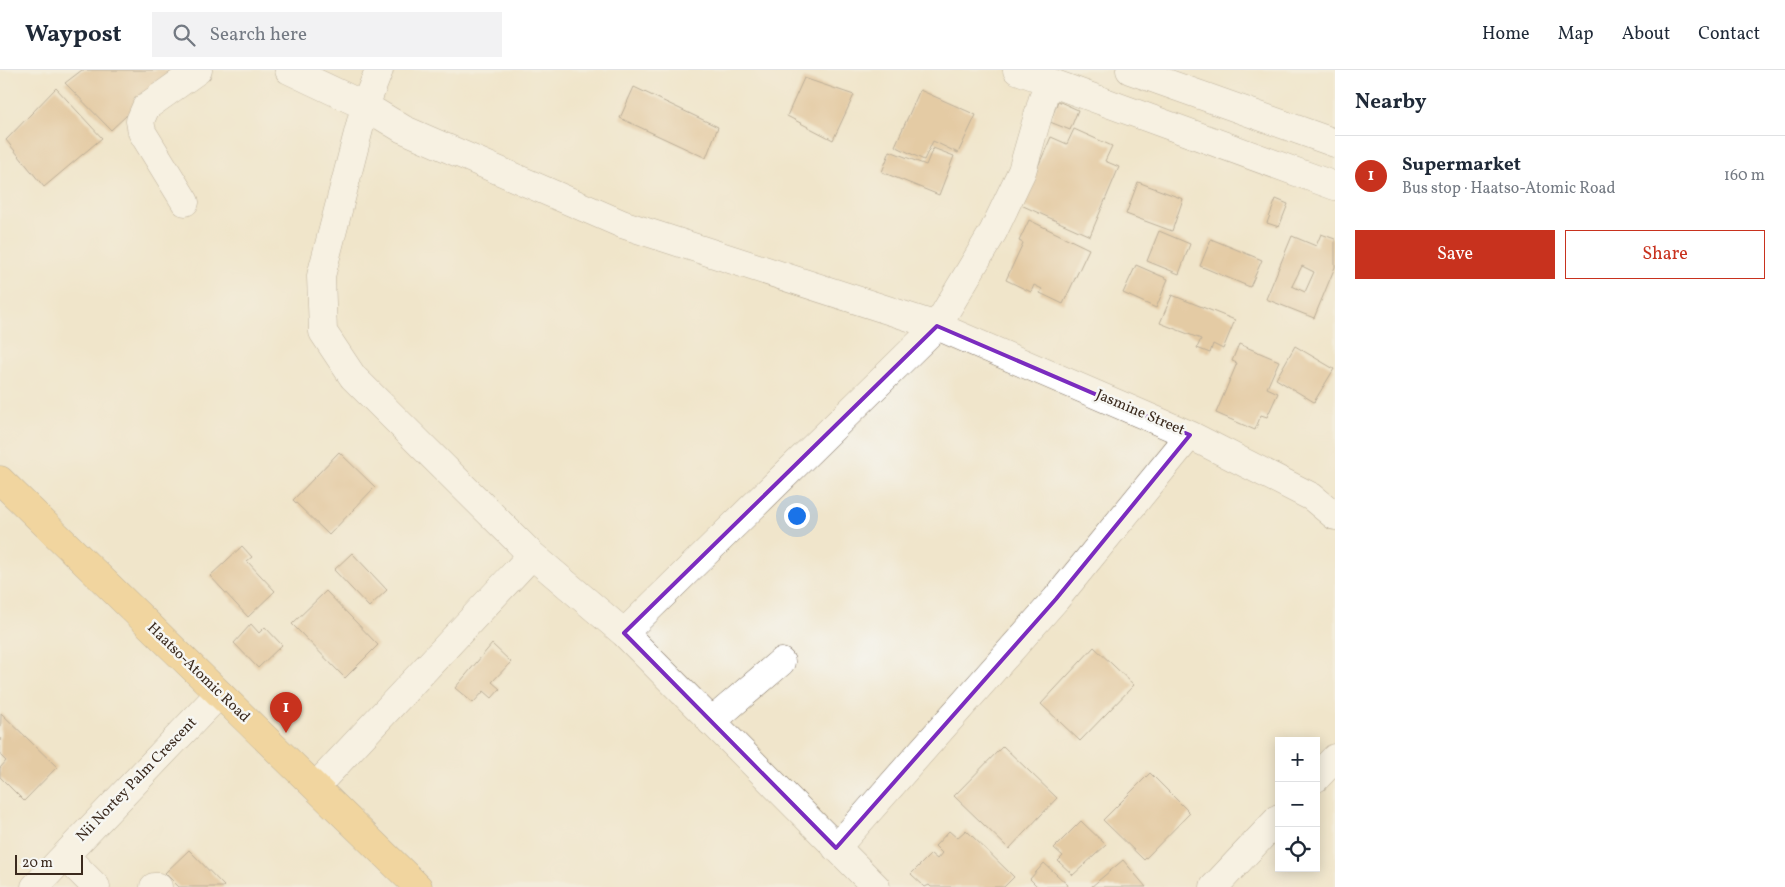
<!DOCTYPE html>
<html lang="en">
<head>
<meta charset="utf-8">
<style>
	:root { --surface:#fff; --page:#f2f2f3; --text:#1f2937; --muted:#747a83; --line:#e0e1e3; --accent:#c8321e }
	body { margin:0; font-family:Vollkorn,serif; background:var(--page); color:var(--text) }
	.controls { position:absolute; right:15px; bottom:15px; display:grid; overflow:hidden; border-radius:0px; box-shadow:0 2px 12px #0003 }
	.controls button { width:45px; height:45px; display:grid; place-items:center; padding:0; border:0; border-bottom:1px solid var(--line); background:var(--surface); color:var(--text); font:25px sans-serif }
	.scale { position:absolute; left:15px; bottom:12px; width:68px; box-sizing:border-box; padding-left:5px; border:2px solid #3b2a1e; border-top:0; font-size:14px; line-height:18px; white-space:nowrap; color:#3b2a1e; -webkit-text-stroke:4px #f6f6f2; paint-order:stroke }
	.you { position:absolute; left:796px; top:445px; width:18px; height:18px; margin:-12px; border:4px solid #fff; border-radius:50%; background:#1a73e8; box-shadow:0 0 0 8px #1a73e833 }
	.badge { display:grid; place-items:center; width:32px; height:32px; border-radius:50%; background:var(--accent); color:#fff; font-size:16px; font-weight:700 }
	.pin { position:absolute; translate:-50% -41px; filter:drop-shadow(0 1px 2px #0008) }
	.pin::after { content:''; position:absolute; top:26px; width:18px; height:15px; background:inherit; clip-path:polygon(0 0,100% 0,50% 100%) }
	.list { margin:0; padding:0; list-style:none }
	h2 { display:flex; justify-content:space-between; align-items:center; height:65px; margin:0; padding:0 20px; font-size:21px }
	h2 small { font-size:16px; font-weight:400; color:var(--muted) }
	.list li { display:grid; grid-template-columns:32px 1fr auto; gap:15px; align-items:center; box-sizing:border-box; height:80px; padding:0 20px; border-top:1px solid var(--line) }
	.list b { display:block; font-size:19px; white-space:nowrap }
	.list p { margin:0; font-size:16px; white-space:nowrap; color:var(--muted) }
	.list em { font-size:16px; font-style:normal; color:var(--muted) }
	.actions { display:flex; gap:10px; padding:15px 20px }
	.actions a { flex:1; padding:11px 0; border:1px solid var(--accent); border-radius:0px; text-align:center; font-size:18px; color:var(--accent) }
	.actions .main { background:var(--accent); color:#fff }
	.icon { flex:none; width:28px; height:28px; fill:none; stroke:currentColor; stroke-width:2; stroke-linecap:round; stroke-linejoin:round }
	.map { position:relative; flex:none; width:1335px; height:817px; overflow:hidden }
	header { display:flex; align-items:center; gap:30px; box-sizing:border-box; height:70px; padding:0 25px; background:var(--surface); border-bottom:1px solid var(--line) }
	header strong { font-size:24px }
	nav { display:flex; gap:28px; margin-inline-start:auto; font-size:18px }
	.search { width:350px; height:45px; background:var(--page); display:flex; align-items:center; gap:12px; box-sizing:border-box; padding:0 18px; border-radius:0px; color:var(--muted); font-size:19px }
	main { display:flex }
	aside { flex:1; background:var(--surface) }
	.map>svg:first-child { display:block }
	.building { fill:#d6aa76; fill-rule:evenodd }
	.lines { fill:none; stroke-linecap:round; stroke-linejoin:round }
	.minor-casing { stroke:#7a6b5b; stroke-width:29 }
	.major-casing { stroke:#7a6b5b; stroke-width:29 }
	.minor { stroke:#fff; stroke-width:28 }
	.major { stroke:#f2c26a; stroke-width:28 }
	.marked { fill:none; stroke:#7b2cbf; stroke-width:4; stroke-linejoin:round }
	.labels { text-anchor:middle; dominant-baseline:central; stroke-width:5; stroke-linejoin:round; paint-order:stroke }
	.street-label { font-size:15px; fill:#3b2a1e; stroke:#f6f6f2 }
</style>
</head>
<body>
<header>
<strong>Waypost</strong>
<div class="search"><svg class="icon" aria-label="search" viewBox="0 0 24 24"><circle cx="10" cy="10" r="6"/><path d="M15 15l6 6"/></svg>Search here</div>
<nav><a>Home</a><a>Map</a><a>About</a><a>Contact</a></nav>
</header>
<main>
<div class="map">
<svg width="1335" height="817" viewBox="0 0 1335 817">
	<rect width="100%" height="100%" fill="#f6f6f2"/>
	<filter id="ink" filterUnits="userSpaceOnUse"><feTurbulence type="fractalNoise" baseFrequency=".02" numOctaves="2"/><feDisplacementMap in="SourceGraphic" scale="10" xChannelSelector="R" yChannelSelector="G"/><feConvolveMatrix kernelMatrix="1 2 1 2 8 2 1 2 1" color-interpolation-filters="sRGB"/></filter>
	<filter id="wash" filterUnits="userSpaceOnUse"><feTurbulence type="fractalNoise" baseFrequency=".0096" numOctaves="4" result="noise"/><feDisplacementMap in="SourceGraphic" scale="20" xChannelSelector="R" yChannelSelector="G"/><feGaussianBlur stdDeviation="1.12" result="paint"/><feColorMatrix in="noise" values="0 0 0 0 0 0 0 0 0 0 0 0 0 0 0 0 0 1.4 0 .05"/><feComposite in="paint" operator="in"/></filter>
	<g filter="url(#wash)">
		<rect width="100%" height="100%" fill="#f0e5cb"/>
		<g id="blocks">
			<!-- building -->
			<path class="building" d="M82 0H175L111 60 65 13Z
				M804 8 854 25 833 70 787 46Z
				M634 17 718 57 706 88 620 48Z
				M56 18 102 68 44 117 6 70Z
				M920 20 976 45 958 83 933 71 924 90 895 76Z
				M1058 31 1078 40 1070 60 1050 52Z
				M1074 59 1112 76 1105 91 1119 97 1090 166 1021 135 1051 67 1067 74Z
				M933 78 954 86 939 125 882 102 890 81 926 95Z
				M1138 112 1183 129 1172 161 1126 144Z
				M1276 129 1288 134 1279 157 1267 153Z
				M1029 150 1089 179 1063 234 1040 223 1042 219 1034 215 1031 222 1006 210 1023 173 1019 171Z
				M1159 161 1190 174 1179 204 1147 191Z
				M1321 164 1335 169V197L1314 248 1266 229 1292 166 1316 176ZM1302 196 1314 202 1305 222 1292 216Z
				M1211 169 1262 190 1250 217 1200 196Z
				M1136 195 1168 209 1156 238 1123 223Z
				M1172 225 1235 250 1223 279 1213 274 1210 283 1197 278 1201 269 1160 253Z
				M1239 274 1279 291 1267 318 1278 323 1267 347 1261 345 1255 360 1216 343 1237 293 1232 291Z
				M1295 276 1334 299 1314 332 1276 309Z
				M339 382 375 417 329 465 293 430Z
				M242 476 252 487 247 491 275 521 248 547 210 506Z
				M352 483 387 520 369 537 334 500Z
				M326 521 378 575 345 608 292 554Z
				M251 554 259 563 265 557 282 575 258 598 234 573Z
				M492 574 511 592 492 612 500 619 492 628 484 621 473 633 455 618Z
				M1094 577 1134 615 1080 671 1041 634Z
				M1 643 57 697 24 731 0 707V698L6 691 0 685Z
				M1003 676 1057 728 1009 779 954 726Z
				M1150 703 1190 743 1144 790 1103 750Z
				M1081 751 1106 775 1073 805 1058 791 1063 786 1054 778Z
				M966 760 1014 807 1004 817H931L929 815 925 817 911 804 931 784 937 789 942 783 935 776 949 761 957 768Z
				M189 780 224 816 223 817H179L165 803Z
				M1123 790 1146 817H1091Z
				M1044 793 1068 815 1067 817H1038L1030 809Z"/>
		</g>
	</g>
	<g filter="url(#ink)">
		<use href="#blocks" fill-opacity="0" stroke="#7a6b5b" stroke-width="1"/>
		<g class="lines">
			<defs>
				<path id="minor" d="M289 0 365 36 403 59 622 154 937 256 1190 365 1312 427 1335 446
					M379 0 365 36 321 206 323 262 353 307 532 485 624 563 876 817
					M1017 0 1335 116
					M1130 0 1335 73
					M185 132 142 62 140 51 146 37 198 0
					M624 563 937 256 993 162 1022 101 1048 11
					M711 652 781 592
					M1316 708 1335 688
					M316 716 532 485
					M836 778 1056 529 1190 365
					M65 786 96 817
					M35 817 219 624
					M154 817H158
					M1214 817 1279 748"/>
				<path id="major" d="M0 410 418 817"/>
			</defs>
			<!-- minor casing -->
			<use href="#minor" class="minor-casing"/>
			<!-- major casing -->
			<use href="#major" class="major-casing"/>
			<!-- minor -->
			<use href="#minor" class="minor"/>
			<!-- major -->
			<use href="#major" class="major"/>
		</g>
	</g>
	<!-- marked area -->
	<path d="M0 0H1335V817H0ZM937 256 1190 365 1056 529 836 778 624 563Z" fill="#f0e5cb" fill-opacity=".55" fill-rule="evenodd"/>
	<path class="marked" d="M937 256 1190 365 1056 529 836 778 624 563Z"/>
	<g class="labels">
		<!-- street labels -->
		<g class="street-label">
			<text transform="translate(1140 343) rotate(23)">Jasmine Street</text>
			<text transform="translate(198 603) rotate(44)">Haatso-Atomic Road</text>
			<text transform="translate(137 710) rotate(-46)">Nii Nortey Palm Crescent</text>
		</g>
	</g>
</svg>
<div class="controls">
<button>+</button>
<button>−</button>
<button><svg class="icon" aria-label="locate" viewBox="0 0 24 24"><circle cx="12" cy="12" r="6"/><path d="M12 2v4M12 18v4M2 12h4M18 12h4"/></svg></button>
</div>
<div class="scale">20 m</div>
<div class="you"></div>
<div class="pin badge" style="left:286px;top:663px">1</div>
</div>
<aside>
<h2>Nearby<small></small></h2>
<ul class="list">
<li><span class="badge">1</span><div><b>Supermarket</b><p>Bus stop · Haatso-Atomic Road</p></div><em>160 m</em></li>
</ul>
<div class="actions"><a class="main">Save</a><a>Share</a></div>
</aside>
</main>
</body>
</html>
